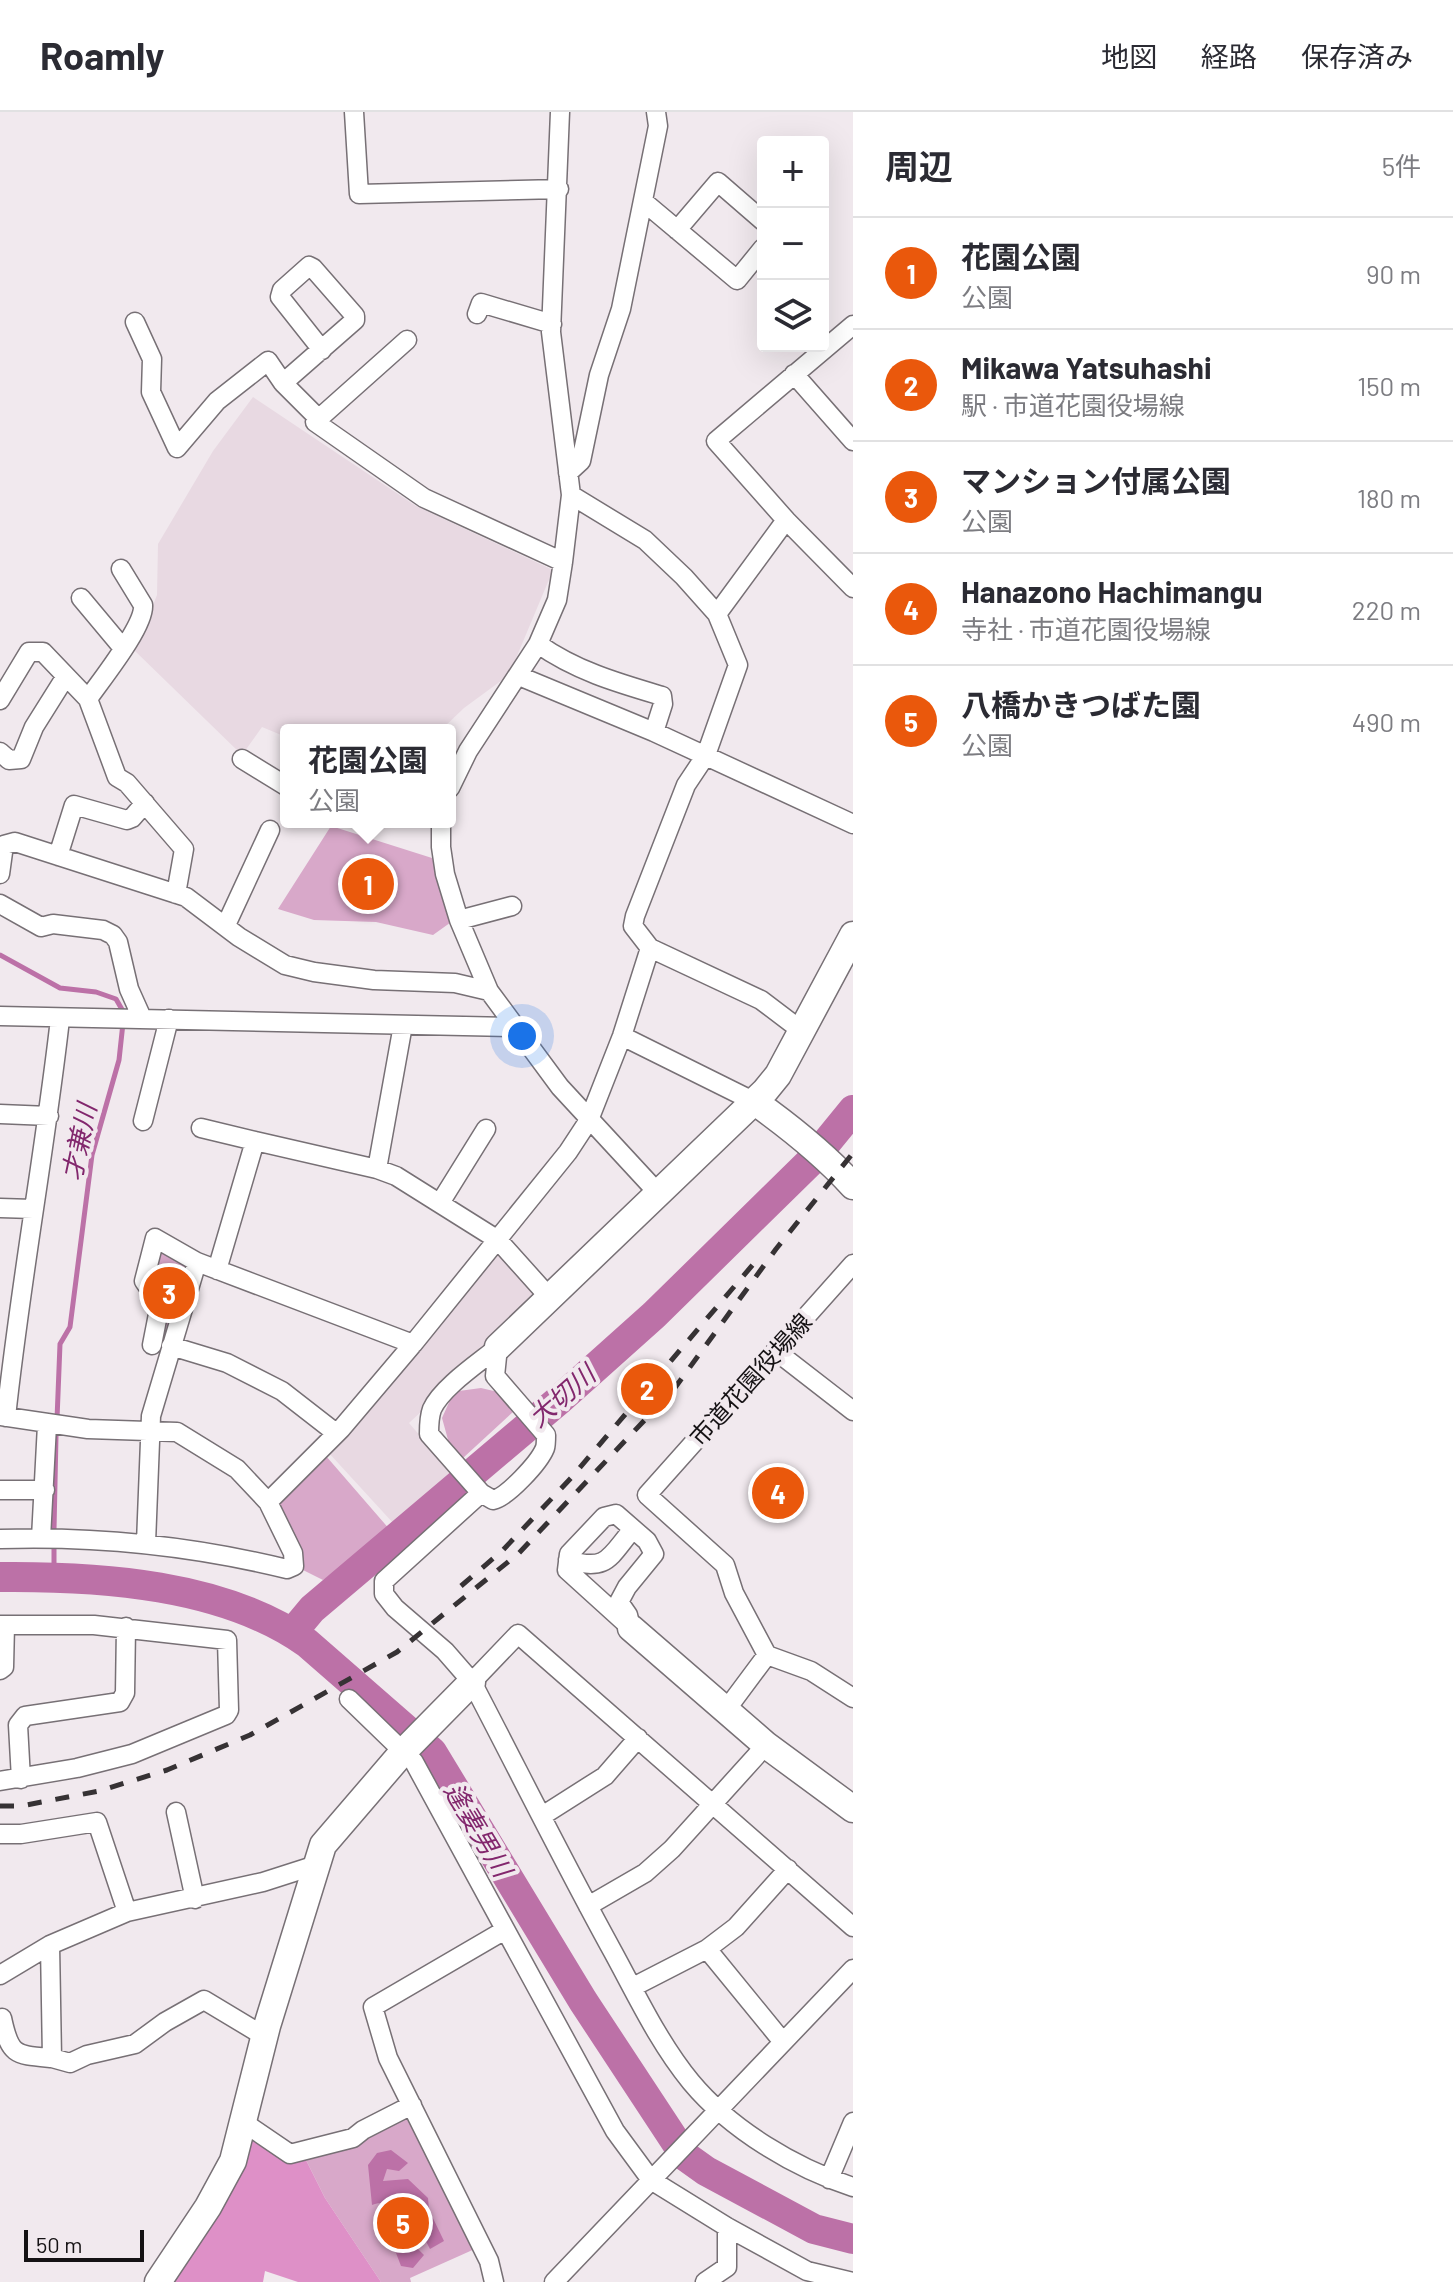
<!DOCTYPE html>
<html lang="ja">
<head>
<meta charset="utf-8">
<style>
	:root { --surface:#fff; --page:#f7f7f7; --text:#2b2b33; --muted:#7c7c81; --line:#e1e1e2; --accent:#ea580c }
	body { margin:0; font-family:Barlow,"Noto Sans JP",sans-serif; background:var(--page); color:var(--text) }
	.controls { position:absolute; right:24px; top:24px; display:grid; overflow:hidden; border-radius:8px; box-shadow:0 8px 32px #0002 }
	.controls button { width:72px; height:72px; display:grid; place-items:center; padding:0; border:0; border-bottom:2px solid var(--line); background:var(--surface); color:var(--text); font:40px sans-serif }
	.scale { position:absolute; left:24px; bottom:20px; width:120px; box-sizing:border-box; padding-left:8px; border:4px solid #151214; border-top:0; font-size:22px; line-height:28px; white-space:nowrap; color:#151214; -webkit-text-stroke:6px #f1e9ee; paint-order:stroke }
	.you { position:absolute; left:522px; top:924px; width:28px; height:28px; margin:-20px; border:6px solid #fff; border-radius:50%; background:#1a73e8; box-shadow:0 0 0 12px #1a73e833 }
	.badge { display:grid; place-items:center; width:52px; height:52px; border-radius:50%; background:var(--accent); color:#fff; font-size:26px; font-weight:700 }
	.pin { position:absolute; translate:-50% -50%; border:4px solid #fff; box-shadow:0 2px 8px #0006 }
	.popup { position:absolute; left:280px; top:612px; width:176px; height:104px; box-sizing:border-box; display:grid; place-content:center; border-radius:8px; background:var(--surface); filter:drop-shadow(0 2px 6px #0005); font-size:26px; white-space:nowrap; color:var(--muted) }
	.popup b { font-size:30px; color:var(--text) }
	.popup::after { content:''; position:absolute; left:50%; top:100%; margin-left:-16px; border:16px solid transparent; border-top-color:var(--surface) }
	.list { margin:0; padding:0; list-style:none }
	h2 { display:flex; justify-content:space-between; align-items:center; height:104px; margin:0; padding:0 32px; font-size:34px }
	h2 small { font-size:26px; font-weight:400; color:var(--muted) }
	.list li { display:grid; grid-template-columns:52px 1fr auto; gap:24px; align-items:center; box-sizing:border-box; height:112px; padding:0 32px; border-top:2px solid var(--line) }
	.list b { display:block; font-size:30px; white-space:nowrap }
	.list p { margin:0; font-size:26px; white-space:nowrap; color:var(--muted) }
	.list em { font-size:26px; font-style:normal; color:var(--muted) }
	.icon { flex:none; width:44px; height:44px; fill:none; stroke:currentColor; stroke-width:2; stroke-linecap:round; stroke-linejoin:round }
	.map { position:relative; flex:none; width:853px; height:2170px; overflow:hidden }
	header { display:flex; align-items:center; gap:48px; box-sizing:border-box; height:112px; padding:0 40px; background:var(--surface); border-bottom:2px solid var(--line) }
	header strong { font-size:38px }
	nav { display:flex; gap:44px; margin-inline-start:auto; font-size:28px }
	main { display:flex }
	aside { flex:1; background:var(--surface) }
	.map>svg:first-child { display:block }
	.built { fill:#e8d9e2 }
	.green { fill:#d8a8c9 }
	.forest { fill:#de90c7 }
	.water { fill:#bc71a7 }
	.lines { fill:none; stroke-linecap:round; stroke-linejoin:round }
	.stream { stroke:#bc71a7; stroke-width:5 }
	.river { stroke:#bc71a7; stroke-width:30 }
	.street-casing { stroke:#777075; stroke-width:21 }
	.secondary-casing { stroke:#777075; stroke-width:29 }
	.street { stroke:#fff; stroke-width:18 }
	.secondary { stroke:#fff; stroke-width:26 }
	.rail { stroke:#363234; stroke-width:5; stroke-dasharray:14 14; stroke-linecap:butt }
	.labels { text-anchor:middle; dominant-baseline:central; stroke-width:8; stroke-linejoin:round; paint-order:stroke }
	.street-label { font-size:24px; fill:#151214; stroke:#f1e9ee }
	.water-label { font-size:26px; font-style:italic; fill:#82276d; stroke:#f1e9ee }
</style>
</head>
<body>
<header>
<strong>Roamly</strong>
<nav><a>地図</a><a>経路</a><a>保存済み</a></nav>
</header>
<main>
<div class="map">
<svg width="853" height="2170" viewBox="0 0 853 2170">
	<rect width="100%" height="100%" fill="#f1e9ee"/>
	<!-- built -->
	<path class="built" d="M253 285 416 394 553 458 509 563 464 596 441 618H286V625L262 615 242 643 135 539 157 483 158 432 213 339Z
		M495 1132 544 1185 409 1311 454 1363 394 1412 328 1340Z"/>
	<!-- green -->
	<path class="green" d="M331 714 432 746 454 808 433 823 376 810 314 808 278 797Z
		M157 1132 192 1152 165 1236 156 1232 148 1169Z
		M481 1276 498 1280 513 1300 463 1346 450 1335 442 1306 451 1286 459 1279Z
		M326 1344 391 1419 323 1468 303 1458 302 1441 274 1390Z
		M400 2004 412 2007 477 2136 410 2166 411 2170H381L325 2086 304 2044Z"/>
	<!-- forest -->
	<path class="forest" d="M251 2021 304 2044 325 2086 381 2170H298L265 2159 263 2170H167Z"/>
	<!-- water -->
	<path class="water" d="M391 2038 408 2051 399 2059 387 2057 383 2069 408 2067 428 2086 429 2098 444 2129 430 2137C419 2115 402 2082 372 2093L368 2053 377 2041Z
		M392 2109 410 2114 412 2131 424 2143 413 2156 401 2154 388 2120Z"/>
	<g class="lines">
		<!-- stream -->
		<path class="stream" d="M0 843 60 876 96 880 116 887 124 901
			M57 1307 60 1232 70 1215 92 1043 119 948 123 911
			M54 1418 56 1324
			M47 1466 54 1454V1437"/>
		<!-- river -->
		<path class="river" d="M0 1465C99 1464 224 1472 307 1531L432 1640 583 1889 685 2044 706 2059 814 2117 853 2127
			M292 1521 312 1497 559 1288 654 1203 813 1047 853 998"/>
		<defs>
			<path id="street" d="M354 0 359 82 559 77
				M644 90 737 168 763 136
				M677 118 718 70 763 109
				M477 202 481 191 552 212
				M135 210 152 247 151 280 177 336 217 289 268 249 283 271
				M407 228 315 310 424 386 563 450
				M794 262 853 329
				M318 306 283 271 355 208V204L313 156 309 154 282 178 280 185 322 238
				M568 361 581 349 599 263 621 197 658 14 656 0
				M571 383 645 428 684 465 717 502 786 408 853 476
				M786 408 716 329 853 213
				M81 486 122 535
				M538 532C576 559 618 571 662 584L663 592 654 620
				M519 564 654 620 853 712
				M88 587C101 568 145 514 143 493L121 457
				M0 588 29 540H43L88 587 117 665 127 671 184 737 176 782
				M0 640 9 648 21 647 34 615 66 564
				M242 647 286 674
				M450 676 468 639 538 532 557 488 563 450 571 383 551 220 560 0
				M441 710V735L445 762 459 808 489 879 560 975 658 1081
				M58 744 74 693 127 708 132 706 145 691
				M0 762 4 733 15 730 186 785 239 825 285 853 314 860 374 868 455 871 489 879
				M0 792 41 815 53 812 103 818 113 823 118 830 129 877 142 906
				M459 808 512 794
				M226 813 270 718
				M650 836 761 888 802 919
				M0 904 514 915
				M403 913 377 1057 396 1064 498 1128 549 1185
				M622 924 755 990
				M0 1002 49 1004
				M143 1009 169 907
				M201 1016 255 1029
				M440 1091 486 1017
				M0 1096 33 1097
				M853 1152 647 1383 725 1453 734 1481 767 1543 811 1559 853 1586
				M217 1158 255 1029 377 1057
				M152 1233 160 1192 144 1169 155 1126 197 1150 413 1232
				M171 1234 227 1251 282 1279 336 1321
				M498 1235 495 1264 546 1323C546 1326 546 1333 545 1336 539 1351 507 1385 493 1388L481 1381 429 1322C429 1314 429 1305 432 1297 442 1275 480 1250 498 1235Z
				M777 1240 853 1299
				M0 1304 88 1317 177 1320 237 1357 268 1390 293 1441 294 1454 287 1457C193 1434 97 1424 0 1427
				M6 1305C20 1172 45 1040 60 907
				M0 1378H45
				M481 1381 384 1469V1482L395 1496 445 1539 472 1570C519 1660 564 1751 613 1840 637 1884 659 1931 691 1970 731 2018 795 2056 853 2075
				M268 1390 341 1317 413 1232 568 1040 589 1008 622 924 650 836 633 814 635 804 686 673 706 643 738 553 717 502
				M616 1402 647 1429 654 1442 627 1475 619 1490 628 1503 631 1516 567 1458 569 1442 604 1405Z
				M41 1426 47 1313
				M146 1431 151 1304 197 1150
				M568 1448C608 1460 609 1445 633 1417
				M0 1513H5L4 1555 0 1558
				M472 1570 518 1522 853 1815
				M349 1587 414 1650 615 2019 651 2068 727 2115 807 2159 853 2170
				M726 1598 767 1543
				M21 1667 18 1613 25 1604 120 1590 125 1581 126 1515
				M0 1669 77 1656 132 1642 226 1603 229 1598 227 1528 94 1513H5
				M176 1700 195 1787
				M542 1704 605 1664 638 1626
				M0 1722H21L97 1710 127 1800
				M588 1794 645 1761 672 1737 766 1633
				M707 1837 783 1930
				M0 1863 50 1833 127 1800 263 1770 316 1753
				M633 1875 707 1837 736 1815 788 1757
				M2 1906C10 1944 15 1943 52 1946L50 1833
				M52 1946 70 1951 87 1943 135 1932 165 1910 204 1888 264 1924
				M243 2010 290 2042 353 2026 363 2018 412 1993
				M829 2067 853 2010
				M494 2170 489 2149 388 1946 373 1895 505 1818
				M554 2170 853 1857
				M705 2170 727 2155V2115"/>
			<path id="secondary" d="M755 990C790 1015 824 1042 853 1074
				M498 1235 765 979 778 963 853 823
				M631 1516 766 1633 853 1697
				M158 2170 208 2095 233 2049 267 1914 323 1733 402 1641 472 1570"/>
		</defs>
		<!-- street casing -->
		<use href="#street" class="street-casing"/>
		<!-- secondary casing -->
		<use href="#secondary" class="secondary-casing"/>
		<!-- street -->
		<use href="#street" class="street"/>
		<!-- secondary -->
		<use href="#secondary" class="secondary"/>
		<!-- rail -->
		<path class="rail" d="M461 1474 503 1438 571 1366 756 1149
			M0 1694H21L99 1679 167 1658 250 1623 397 1540 519 1441 674 1277 776 1137 853 1041"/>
	</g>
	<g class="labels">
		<!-- street labels -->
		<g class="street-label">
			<text transform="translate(750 1267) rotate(-48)">市道花園役場線</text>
		</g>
		<!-- water labels -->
		<g class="water-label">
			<text transform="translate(78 1030) rotate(-78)">才兼川</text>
			<text transform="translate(561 1283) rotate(-41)">大切川</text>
			<text transform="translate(479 1717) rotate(59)">逢妻男川</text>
		</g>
	</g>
</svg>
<div class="controls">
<button>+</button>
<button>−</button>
<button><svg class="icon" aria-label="layers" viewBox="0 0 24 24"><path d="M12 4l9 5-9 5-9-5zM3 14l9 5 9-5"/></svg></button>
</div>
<div class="scale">50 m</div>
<div class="you"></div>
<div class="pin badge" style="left:368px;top:772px">1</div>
<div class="popup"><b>花園公園</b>公園</div>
<div class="pin badge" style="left:647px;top:1277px">2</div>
<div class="pin badge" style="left:169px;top:1181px">3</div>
<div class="pin badge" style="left:778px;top:1381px">4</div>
<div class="pin badge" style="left:403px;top:2111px">5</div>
</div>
<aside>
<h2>周辺<small>5件</small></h2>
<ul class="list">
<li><span class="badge">1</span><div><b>花園公園</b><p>公園</p></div><em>90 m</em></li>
<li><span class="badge">2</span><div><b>Mikawa Yatsuhashi</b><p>駅 · 市道花園役場線</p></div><em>150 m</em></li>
<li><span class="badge">3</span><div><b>マンション付属公園</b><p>公園</p></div><em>180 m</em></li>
<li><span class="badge">4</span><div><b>Hanazono Hachimangu</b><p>寺社 · 市道花園役場線</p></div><em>220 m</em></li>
<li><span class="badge">5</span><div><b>八橋かきつばた園</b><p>公園</p></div><em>490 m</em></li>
</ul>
</aside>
</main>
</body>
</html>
